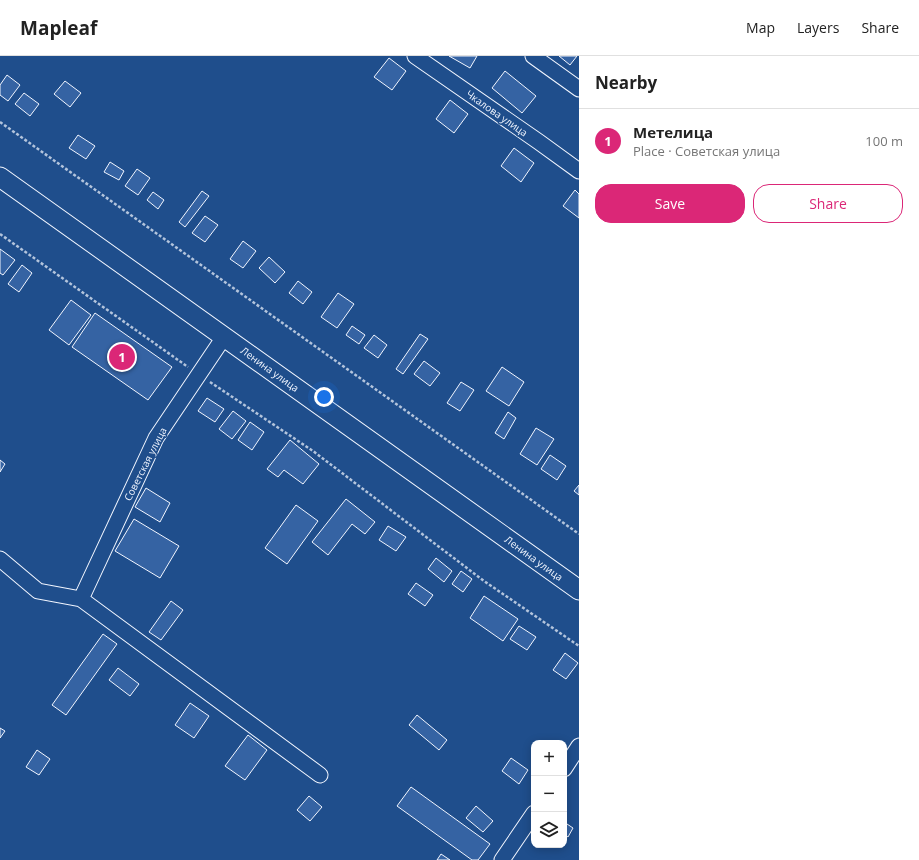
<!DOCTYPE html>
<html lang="en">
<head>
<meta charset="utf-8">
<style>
	:root { --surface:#fff; --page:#f2f2f2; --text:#222; --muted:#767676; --line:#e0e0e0; --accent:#db2777 }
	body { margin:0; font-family:"Open Sans",sans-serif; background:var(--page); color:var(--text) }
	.controls { position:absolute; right:12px; bottom:12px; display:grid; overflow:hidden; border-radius:8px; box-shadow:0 2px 10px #0003 }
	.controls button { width:36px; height:36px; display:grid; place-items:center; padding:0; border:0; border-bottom:1px solid var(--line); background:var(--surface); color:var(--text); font:20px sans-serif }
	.you { position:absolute; left:324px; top:341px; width:14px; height:14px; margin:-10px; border:3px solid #fff; border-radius:50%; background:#1a73e8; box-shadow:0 0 0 6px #1a73e833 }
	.badge { display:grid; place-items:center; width:26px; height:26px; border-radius:50%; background:var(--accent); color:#fff; font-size:13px; font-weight:700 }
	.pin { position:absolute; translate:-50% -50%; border:2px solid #fff; box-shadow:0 1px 4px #0006 }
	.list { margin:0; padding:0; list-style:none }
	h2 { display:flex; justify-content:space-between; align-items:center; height:52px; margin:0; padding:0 16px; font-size:17px }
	h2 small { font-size:13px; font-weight:400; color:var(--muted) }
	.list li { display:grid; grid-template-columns:26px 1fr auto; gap:12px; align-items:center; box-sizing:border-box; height:64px; padding:0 16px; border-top:1px solid var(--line) }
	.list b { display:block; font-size:15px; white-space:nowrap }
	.list p { margin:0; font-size:13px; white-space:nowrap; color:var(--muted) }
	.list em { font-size:13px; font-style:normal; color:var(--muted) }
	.actions { display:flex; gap:8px; padding:12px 16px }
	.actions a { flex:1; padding:9px 0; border:1px solid var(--accent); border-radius:16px; text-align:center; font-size:14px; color:var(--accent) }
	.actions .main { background:var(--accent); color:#fff }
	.icon { flex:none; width:22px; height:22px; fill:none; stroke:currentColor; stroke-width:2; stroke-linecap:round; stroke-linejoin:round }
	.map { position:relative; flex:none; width:579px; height:804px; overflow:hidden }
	header { display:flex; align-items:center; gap:24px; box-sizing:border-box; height:56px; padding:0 20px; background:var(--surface); border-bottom:1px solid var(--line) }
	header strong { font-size:19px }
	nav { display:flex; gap:22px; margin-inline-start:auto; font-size:14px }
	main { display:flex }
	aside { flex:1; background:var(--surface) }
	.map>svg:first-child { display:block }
	.building { fill:#3563a3; stroke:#f2f6ff }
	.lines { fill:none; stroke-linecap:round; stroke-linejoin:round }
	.minor-casing { stroke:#f2f6ff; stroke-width:17 }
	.major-casing { stroke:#f2f6ff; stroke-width:21 }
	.path { stroke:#b3c4dc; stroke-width:2.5; stroke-dasharray:3 2; stroke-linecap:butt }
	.minor { stroke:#1f4e8c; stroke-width:15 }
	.major { stroke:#1f4e8c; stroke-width:19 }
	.labels { text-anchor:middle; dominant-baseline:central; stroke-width:3; stroke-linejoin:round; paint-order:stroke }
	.street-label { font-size:10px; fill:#f2f6ff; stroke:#1f4e8c }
</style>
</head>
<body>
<header>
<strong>Mapleaf</strong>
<nav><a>Map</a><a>Layers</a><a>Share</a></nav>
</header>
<main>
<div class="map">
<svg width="579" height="804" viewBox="0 0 579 804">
	<rect width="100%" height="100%" fill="#1f4e8c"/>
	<!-- building -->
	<path class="building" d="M449 0H477L470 12Z
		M559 0H577L570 9Z
		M389 2 406 15 392 34 374 21Z
		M505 15 536 40 522 57 492 32Z
		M7 19 20 29 8 45 0 39V29Z
		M65 25 81 37 70 51 54 38Z
		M24 37 39 48 30 60 15 48Z
		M450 44 468 58 454 77 436 63Z
		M78 79 95 90 86 103 69 92Z
		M514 92 534 107 521 126 501 110Z
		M110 106 124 115 119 124 104 116Z
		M137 113 150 122 138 139 125 130Z
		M575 134 579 138V162L563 150Z
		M202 135 209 140 185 171 179 166Z
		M153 136 164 144 158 153 147 144Z
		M205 160 218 169 205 186 192 177Z
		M243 185 256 195 243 212 230 203Z
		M0 193 15 204 3 219 0 217Z
		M269 201 285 216 275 227 259 212Z
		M22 209 32 217 19 236 8 228Z
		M298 225 312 236 303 248 289 237Z
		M338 237 354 248 337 272 321 261Z
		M71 244 91 259 69 289 49 274Z
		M95 257 172 311 148 344 72 291Z
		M352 270 365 279 359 288 346 279Z
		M420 278 428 283 403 318 396 313Z
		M374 279 387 289 378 302 364 292Z
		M424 305 440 317 430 330 414 318Z
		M502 311 524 326 509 350 486 335Z
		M461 326 474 334 460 355 447 347Z
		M207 342 224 353 215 366 198 355Z
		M233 355 246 365 232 383 219 373Z
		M508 356 516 362 504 383 495 377Z
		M250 366 264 376 252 394 238 384Z
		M536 372 554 383 537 409 520 398Z
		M290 384 319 408 303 428 284 414 278 421 267 413Z
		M550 399 566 410 557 424 541 413Z
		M0 404 5 408 0 416Z
		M579 429V439L574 435Z
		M146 432 170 447 160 466 135 451Z
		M346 443 375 466 365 478 352 468 328 499 312 486Z
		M296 449 318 465 287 508 265 492Z
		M134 463 179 490 160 522 115 495Z
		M388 470 406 481 396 495 379 484Z
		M436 502 452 515 444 526 428 513Z
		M461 515 472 523 463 536 452 528Z
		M416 527 433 539 425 550 408 538Z
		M484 540 518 563 503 585 470 562Z
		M171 545 183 554 161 584 149 576Z
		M519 570 536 581 527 594 510 583Z
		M103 578 117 588 66 659 52 649Z
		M565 597 578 607 566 623 553 614Z
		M118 612 139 628 130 640 109 624Z
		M190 647 209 660 194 682 175 669Z
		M417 659 447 684 439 694 409 669Z
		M0 672 5 675 0 682Z
		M248 679 267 694 245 724 225 710Z
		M37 694 50 703 39 719 26 711Z
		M511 702 528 714 519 728 502 715Z
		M411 731 490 788 478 804H472L397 750Z
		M309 740 322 751 310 765 297 754Z
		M476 750 493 765 483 776 466 762Z
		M564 766 573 772 568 781 564 778Z
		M441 798 450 804H437Z"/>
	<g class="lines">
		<defs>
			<path id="minor" d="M415 0 539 86 579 115
				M533 0 579 33
				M0 503 38 535 81 543 320 719
				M81 543 156 382 224 281
				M564 713 579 690
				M502 804 534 757"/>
			<path id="major" d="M0 121 579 534"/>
		</defs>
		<!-- minor casing -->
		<use href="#minor" class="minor-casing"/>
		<!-- major casing -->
		<use href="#major" class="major-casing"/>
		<!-- path -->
		<path class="path" d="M0 66 579 478
			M0 178 188 311
			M210 326 313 395 484 525 579 590"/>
		<!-- minor -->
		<use href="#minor" class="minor"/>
		<!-- major -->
		<use href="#major" class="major"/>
	</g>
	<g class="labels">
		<!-- street labels -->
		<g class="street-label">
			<text transform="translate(497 57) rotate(35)">Чкалова улица</text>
			<text transform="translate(270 313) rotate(36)">Ленина улица</text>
			<text transform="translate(145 408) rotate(-63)">Советская улица</text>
			<text transform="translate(534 502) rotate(36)">Ленина улица</text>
		</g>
	</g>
</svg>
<div class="controls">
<button>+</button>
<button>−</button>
<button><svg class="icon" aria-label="layers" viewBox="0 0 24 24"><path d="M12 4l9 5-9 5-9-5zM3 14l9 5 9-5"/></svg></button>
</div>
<div class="you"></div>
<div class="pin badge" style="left:122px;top:301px">1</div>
</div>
<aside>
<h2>Nearby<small></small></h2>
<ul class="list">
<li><span class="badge">1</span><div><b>Метелица</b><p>Place · Советская улица</p></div><em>100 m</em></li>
</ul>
<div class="actions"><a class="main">Save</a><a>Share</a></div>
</aside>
</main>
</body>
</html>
